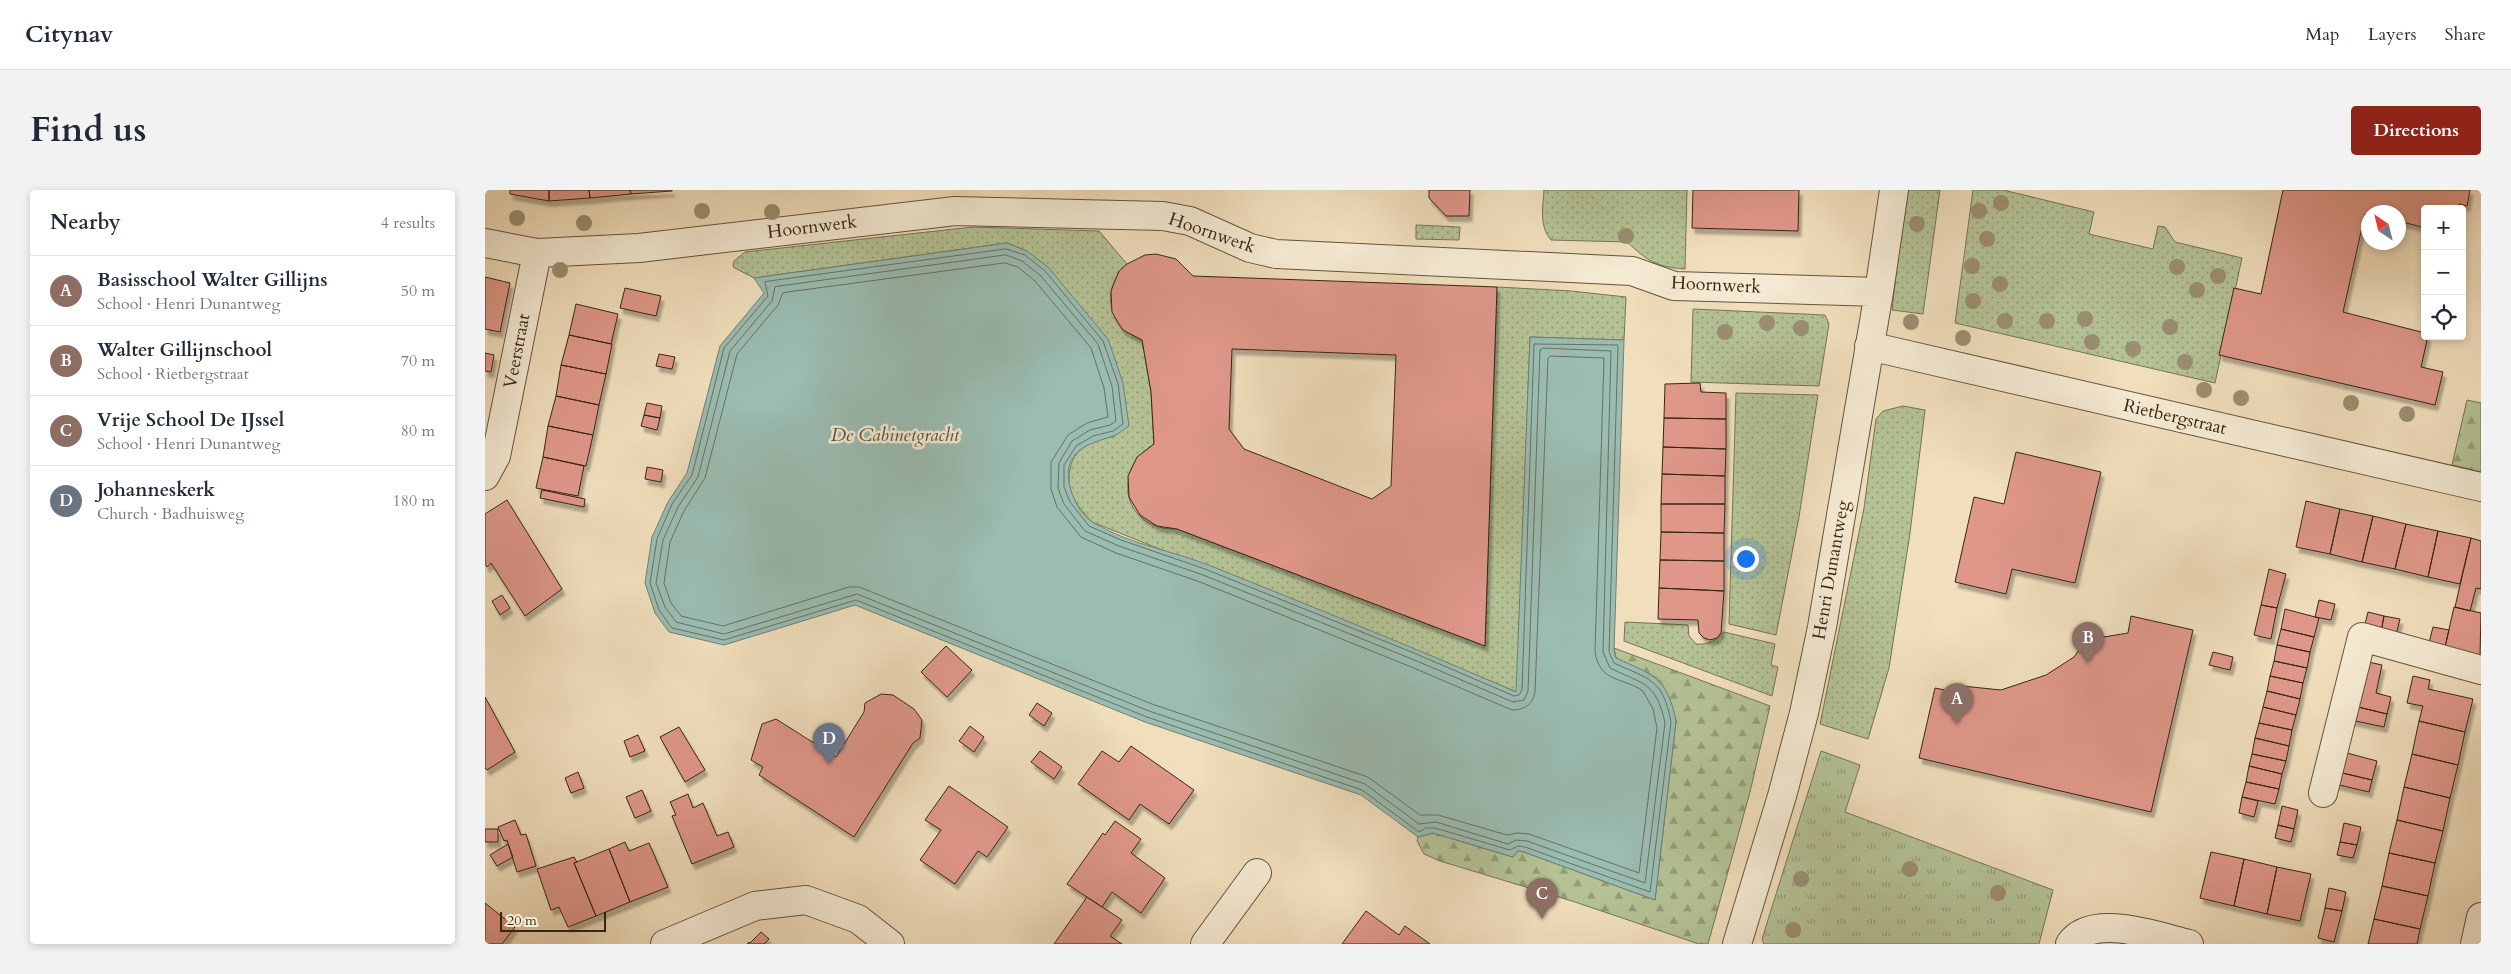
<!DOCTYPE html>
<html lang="en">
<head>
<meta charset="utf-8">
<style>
	:root { --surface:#fff; --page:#f2f2f3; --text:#1f2937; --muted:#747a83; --line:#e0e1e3; --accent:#8f2418 }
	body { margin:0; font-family:Cardo,serif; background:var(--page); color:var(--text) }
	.controls { position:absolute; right:15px; top:15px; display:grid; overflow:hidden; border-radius:5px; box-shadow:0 2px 8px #0003 }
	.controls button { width:45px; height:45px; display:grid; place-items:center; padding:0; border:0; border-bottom:1px solid var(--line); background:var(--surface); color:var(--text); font:25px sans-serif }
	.compass { position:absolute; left:1876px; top:15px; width:45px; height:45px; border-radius:50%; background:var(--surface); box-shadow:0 2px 8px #0003; rotate:325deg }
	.scale { position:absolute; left:15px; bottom:12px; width:106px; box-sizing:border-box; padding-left:5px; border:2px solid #372614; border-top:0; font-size:14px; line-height:18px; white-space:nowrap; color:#372614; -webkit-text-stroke:4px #f5ead3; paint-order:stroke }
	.you { position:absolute; left:1260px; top:368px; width:18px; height:18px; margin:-12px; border:4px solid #fff; border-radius:50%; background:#1a73e8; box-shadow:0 0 0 8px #1a73e833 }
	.badge { display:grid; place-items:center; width:32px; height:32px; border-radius:50%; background:var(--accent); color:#fff; font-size:16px; font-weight:700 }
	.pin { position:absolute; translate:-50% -41px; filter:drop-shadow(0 1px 2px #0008) }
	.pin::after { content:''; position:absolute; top:26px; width:18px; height:15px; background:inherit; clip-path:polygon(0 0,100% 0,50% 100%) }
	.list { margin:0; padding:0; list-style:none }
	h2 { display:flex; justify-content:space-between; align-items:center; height:65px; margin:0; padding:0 20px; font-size:21px }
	h2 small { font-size:16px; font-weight:400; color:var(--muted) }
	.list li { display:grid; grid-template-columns:32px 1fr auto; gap:15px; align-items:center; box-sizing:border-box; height:70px; padding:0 20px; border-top:1px solid var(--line) }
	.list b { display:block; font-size:19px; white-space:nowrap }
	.list p { margin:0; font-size:16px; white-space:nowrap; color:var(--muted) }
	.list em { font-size:16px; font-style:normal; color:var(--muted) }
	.icon { flex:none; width:28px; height:28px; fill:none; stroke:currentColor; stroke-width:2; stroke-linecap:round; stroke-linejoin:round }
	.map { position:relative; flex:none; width:1996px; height:754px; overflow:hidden; border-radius:5px }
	header { display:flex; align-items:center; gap:30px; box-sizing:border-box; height:70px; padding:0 25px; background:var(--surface); border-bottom:1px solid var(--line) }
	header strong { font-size:24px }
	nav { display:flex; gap:28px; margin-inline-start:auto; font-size:18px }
	.intro { display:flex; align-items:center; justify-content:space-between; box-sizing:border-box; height:120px; padding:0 30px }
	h1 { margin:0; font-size:35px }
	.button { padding:12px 22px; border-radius:5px; background:var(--accent); color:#fff; font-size:18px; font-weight:700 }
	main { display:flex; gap:30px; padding:0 30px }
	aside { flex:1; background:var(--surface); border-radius:5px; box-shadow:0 2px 8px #0003 }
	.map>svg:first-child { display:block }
	.grass { fill:url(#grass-dots); stroke:#767454 }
	.forest { fill:url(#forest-firs); stroke:#767454 }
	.park { fill:url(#park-tufts); stroke:#767454 }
	.water { fill:#9abcb1; stroke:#728072 }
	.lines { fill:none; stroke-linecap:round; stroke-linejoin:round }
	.shore { stroke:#687162; stroke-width:1 }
	.building { fill:#df9789; stroke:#372614; fill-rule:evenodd; filter:url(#shadow) }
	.street-casing { stroke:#65543e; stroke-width:30 }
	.street { stroke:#f5ead3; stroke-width:28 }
	.tree { fill:#9b8e71 }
	.labels { text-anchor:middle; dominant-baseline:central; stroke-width:5; stroke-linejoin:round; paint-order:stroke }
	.street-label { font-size:18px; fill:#372614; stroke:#f5ead3 }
	.water-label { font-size:19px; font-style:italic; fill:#555343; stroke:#f5ead3 }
</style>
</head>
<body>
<header>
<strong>Citynav</strong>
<nav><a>Map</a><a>Layers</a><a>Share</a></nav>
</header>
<div class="intro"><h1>Find us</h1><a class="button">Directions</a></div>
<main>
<aside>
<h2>Nearby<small>4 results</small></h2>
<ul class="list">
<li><span class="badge" style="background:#8d6e63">A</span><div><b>Basisschool Walter Gillijns</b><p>School · Henri Dunantweg</p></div><em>50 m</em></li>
<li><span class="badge" style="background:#8d6e63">B</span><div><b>Walter Gillijnschool</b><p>School · Rietbergstraat</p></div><em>70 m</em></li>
<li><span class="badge" style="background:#8d6e63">C</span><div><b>Vrije School De IJssel</b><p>School · Henri Dunantweg</p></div><em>80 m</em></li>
<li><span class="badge" style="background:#6b7280">D</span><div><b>Johanneskerk</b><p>Church · Badhuisweg</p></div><em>180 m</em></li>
</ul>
</aside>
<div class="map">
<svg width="1996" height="754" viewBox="0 0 1996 754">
	<defs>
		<pattern id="grass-dots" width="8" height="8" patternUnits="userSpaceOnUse" patternTransform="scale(1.25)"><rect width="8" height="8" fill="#b4c295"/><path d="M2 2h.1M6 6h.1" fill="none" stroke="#939d78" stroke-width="1.8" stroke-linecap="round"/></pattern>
		<pattern id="forest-firs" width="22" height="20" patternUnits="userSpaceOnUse" patternTransform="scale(1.25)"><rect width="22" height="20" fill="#b4c295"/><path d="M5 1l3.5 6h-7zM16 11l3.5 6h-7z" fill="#939d78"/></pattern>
		<pattern id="park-tufts" width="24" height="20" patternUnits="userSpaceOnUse" patternTransform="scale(1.25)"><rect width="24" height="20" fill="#b4c295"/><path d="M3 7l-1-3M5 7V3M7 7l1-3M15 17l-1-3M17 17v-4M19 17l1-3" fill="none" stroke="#939d78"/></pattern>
		<filter id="shadow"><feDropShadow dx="3" dy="5.5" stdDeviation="1" flood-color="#0004"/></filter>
	</defs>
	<rect width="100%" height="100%" fill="#f0debc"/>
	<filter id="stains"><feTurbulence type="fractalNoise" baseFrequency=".004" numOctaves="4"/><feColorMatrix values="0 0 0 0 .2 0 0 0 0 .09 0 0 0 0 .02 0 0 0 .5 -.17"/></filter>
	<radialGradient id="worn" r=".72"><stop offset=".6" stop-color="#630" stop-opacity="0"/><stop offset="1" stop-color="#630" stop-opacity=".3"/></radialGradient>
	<!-- grass -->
	<path class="grass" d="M1059 0H1202L1200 79C1171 77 1163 71 1142 52L1066 50C1054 36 1058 18 1059 0Z
		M1421 0H1455L1438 124 1407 120Z
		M1488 0H1518L1609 22 1604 44 1668 59 1673 36 1680 37 1690 52 1757 68 1730 193 1470 133Z
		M931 35 975 37 974 50 931 49Z
		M488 37 614 41 642 74C614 101 623 135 657 150L666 202 669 254C624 282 640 341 692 339L1000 456 1012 97 1086 101 1141 107 1139 150 1045 147 1032 502 607 332C601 325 594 318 590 311 586 304 584 296 584 289 584 259 605 251 630 246L542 61 522 53 269 88 248 77 249 71 260 62Z
		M1208 119 1340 125 1344 134 1334 196 1206 192Z
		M1251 203 1333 205 1314 327 1291 445 1244 434Z
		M1418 216 1440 220 1425 343 1404 478 1383 549 1335 534 1379 318 1391 229 1398 221Z
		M1140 432 1203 435 1204 446 1211 454C1224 455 1230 451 1239 442L1290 454 1286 475 1293 477 1287 506 1139 451Z"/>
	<!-- forest -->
	<path class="forest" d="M1982 210 1996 213V282L1967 275Z
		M1129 458 1285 516 1265 602 1223 754H1214L1090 712 955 671 939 664 932 651 933 647 948 643 1028 667 1033 661 1039 662 1170 710 1191 531 1185 512 1172 488 1131 468Z"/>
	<!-- park -->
	<path class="park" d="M1336 561 1375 575 1360 622 1568 700 1554 754H1279L1277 749Z"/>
	<!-- water -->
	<path class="water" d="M522 53 542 61 563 77 623 149 638 193 644 236C639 239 634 244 628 246 611 252 589 256 584 277 580 295 593 324 609 333 644 354 688 361 726 376 828 417 930 458 1031 502L1045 147 1139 150 1129 461 1131 468C1168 485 1182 486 1191 531L1170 710 1039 662 1033 661 1028 667 948 643 933 647 876 605 660 532 370 415 239 455 184 442 170 423 160 393 167 347 183 312 202 283 235 156 279 103 269 88Z"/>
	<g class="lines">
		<!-- shore -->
		<path class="shore" d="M521 59 540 65 560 81 618 151 633 194 638 234 628 241 608 246 591 256 579 275V297L585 312 604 336 636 350 720 379 929 463 1029 506 1034 505 1037 500 1049 154 1133 155 1124 462 1129 473C1163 489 1178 488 1186 532L1165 702 1040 657 1033 656 1025 660 950 638H941L934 642 877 600 662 527 371 410 239 450 187 438 174 420 165 393 172 349 187 314 207 285 239 158 283 106 280 92Z
			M521 65 537 71 555 85 613 154 627 196 631 231 625 235 605 240 587 251 574 273 573 298 579 314 600 341 634 356 718 385 927 469 1028 512 1039 510 1043 501 1055 160 1058 158 1126 161 1118 462 1125 478C1157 494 1171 491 1180 533L1160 693 1042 651 1031 650 1023 654 951 632 934 634 880 594 664 521 372 404 239 444 191 432 180 417 171 393 178 350 193 317 213 287 245 161 287 111 290 97Z
			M520 73 533 77 550 91 606 158 619 198 623 227 602 233 583 245 566 272V299L572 317 596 347 631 363 715 392 924 476 1027 520C1040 520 1048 514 1050 502L1063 168 1065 166 1119 168 1110 462C1115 493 1138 487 1158 501L1168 519 1172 538 1154 683 1044 644 1032 643 1022 645 953 625H935L883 587 667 514 374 397H364L238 436 196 426 186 413 179 393 185 352 199 321 220 288 252 164 293 115 298 103Z"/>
	</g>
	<!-- building -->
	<path class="building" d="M25 0H64V11L25 4Z
		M64 0H104L105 8 64 11Z
		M104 0H145L146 4 105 8Z
		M145 0H187V1L146 4Z
		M944 0H985L984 26H961L944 8Z
		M1208 0H1314L1313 41 1207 38Z
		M1798 0H1985L1982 16 1974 14 1973 19H1940V38L1914 31V22L1880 24 1858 122 1940 143V146H1943L1936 177 1958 182 1950 215 1734 165 1749 98 1776 104Z
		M671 64 691 69 708 86 1012 97 1000 456 692 339 672 336 655 325 644 307 643 286 652 267 669 254 666 202 657 150 638 140 632 131 627 122 626 101 634 81 642 74 660 65ZM747 159 911 165 906 296 887 309 759 259 744 239Z
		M0 87 25 93 15 142 0 139Z
		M140 98 176 106 171 126 135 118Z
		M91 114 133 124 126 154 84 145Z
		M84 145 127 154 121 184 76 175Z
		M0 163 9 165 6 182 0 181Z
		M174 164 190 167 187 179 171 176Z
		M76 175 121 184 114 215 71 206Z
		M1215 193 1216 202 1241 203V229L1179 228 1180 194Z
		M71 206 114 215 108 245 63 236Z
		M162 213 177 216 175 228 159 225Z
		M159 225 175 228 172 240 156 236Z
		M1179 228 1241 229V259L1178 257Z
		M63 236 108 245 101 276 58 267Z
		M1178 257 1241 259 1240 286 1177 284Z
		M1531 262 1616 282 1590 393 1527 379 1521 404 1470 392 1489 307 1519 314Z
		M58 267 99 276 93 306 51 298Z
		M162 277 178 280 176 292 160 289Z
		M1177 284 1240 286V314H1176Z
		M57 300 100 309 99 317 55 308Z
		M22 310 77 399 40 426 6 373 2 377 0 374V324Z
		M1821 311 1855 319 1845 364 1811 357Z
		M1176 314H1240L1239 343 1176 342Z
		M1855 319 1888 326 1877 372 1845 364Z
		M1888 326 1921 334 1910 379 1877 372Z
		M1921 334 1953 341 1943 387 1910 379Z
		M1953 341 1986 348 1975 394 1943 387Z
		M1176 342 1239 343V371L1175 370Z
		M1986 348 1996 351V399L1991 398 1985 421 1970 417Z
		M1175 370 1239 371V401L1174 398Z
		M1784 379 1801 384 1792 418 1776 415Z
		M1174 398 1239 401 1236 443 1232 448 1225 450 1219 448 1214 443 1213 430 1173 429Z
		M17 405 25 418 15 425 7 411Z
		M1834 410 1850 414 1846 430 1830 427Z
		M1776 415 1792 418 1786 449 1769 445Z
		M1969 417 1996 423 1995 465 1960 457Z
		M1800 419 1834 428 1829 447 1796 439Z
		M1883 422 1899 426 1896 442 1879 438Z
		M1646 426 1708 440 1666 622 1434 568 1450 498 1469 502 1477 496 1516 500 1561 485 1589 467 1601 450 1643 443Z
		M1899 426 1915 429 1911 445 1896 442Z
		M1948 437 1964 440 1960 457 1944 453Z
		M1796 439 1829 447 1825 462 1792 455Z
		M1792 455 1825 462 1822 478 1789 471Z
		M461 456 487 480 462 507 436 482Z
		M1728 462 1748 467 1745 480 1724 475Z
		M1789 471 1822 478 1818 493 1785 486Z
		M1879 471 1897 475 1891 503 1906 507 1902 524 1869 516Z
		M1785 486 1818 493 1815 509 1782 501Z
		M1928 486 1945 490 1943 499 1988 509 1980 542 1934 531 1938 516 1922 513Z
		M1782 501 1815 509 1811 525 1778 517Z
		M396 504 408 505 429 519 437 530 435 548 428 553 369 647 274 585 278 577 266 570 277 534 291 529 351 567 379 522 380 513Z
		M0 507 30 562 2 580 0 578Z
		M552 513 567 523 559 536 544 525Z
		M1869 516 1902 524 1899 537 1866 530Z
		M1778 517 1811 525 1807 540 1774 533Z
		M1934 531 1980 542 1973 575 1927 564Z
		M1774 533 1807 540 1804 556 1770 548Z
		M485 536 499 547 489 562 474 551Z
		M194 537 220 580 200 592 175 547Z
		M153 545 160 561 145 567 139 551Z
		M1770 548 1804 556 1801 571 1767 564Z
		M646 556 709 600 684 634 655 614 644 630 593 594 617 561 634 572Z
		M555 561 577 577 569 589 546 572Z
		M1858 562 1892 571 1887 590 1853 582Z
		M1767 564 1801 571 1797 584 1764 576Z
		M1927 564 1973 575 1965 608 1919 597Z
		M1764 576 1797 584 1794 599 1761 592Z
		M93 582 99 598 86 603 80 588Z
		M1853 582 1887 590 1884 602 1850 594Z
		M1761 592 1794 599 1790 614 1757 607Z
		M464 596 523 637 502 667 493 661 470 694 435 670 456 640 440 630Z
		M1919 597 1965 608 1958 641 1912 630Z
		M157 600 166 621 150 628 141 607Z
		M203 604 208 618 218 613 232 646 243 642 249 657 207 674 187 626 191 625 185 612Z
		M1757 607 1773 611 1769 627 1754 623Z
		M1797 616 1813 620 1809 639 1793 635Z
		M30 630 36 645 41 644 51 676 32 682 22 650 19 651 13 637Z
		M1912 630 1958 641 1950 673 1904 663Z
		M630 631 656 649 646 663 680 688 656 723 627 702 617 717 582 694 618 643 620 645Z
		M1859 633 1876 637 1872 655 1855 652Z
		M1793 635 1809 639 1806 652 1790 648Z
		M0 639H13V652H0Z
		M140 652 144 661 164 653 183 697 145 712 124 659Z
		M1855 652 1872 655 1868 668 1852 665Z
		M23 654 28 667 12 676 5 665Z
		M124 659 145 712 111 726 89 673Z
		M1726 662 1759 669 1749 716 1715 708Z
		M1904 663 1950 673 1943 706 1897 696Z
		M89 667 92 672 89 673 111 726 83 737 74 717 66 720 52 679Z
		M1759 669 1792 677 1782 724 1749 716Z
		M1792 677 1826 684 1815 731 1782 724Z
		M1897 696 1943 706 1935 739 1889 729Z
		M1844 698 1861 702 1857 721 1840 718Z
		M602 707 637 730 625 746 637 754H569Z
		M0 713 30 737 17 754H0Z
		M1840 718 1857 721 1849 752 1833 748Z
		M881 721 914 745 920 736 945 754H857Z
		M1889 729 1935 739 1932 754H1883Z
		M276 742 284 749 279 754H262L264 752 265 753Z"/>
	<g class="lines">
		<defs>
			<path id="street" d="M0 53 52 63 154 58 470 21 678 26 705 31 765 58 791 64 1147 81 1189 96 1394 102
				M1384 156 1996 297
				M0 286 11 266 52 63
				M1838 603 1877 447 1996 480
				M180 754 270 716 321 710 373 729 405 754
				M720 754 772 683
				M1252 754 1297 606 1319 523 1337 437 1394 102 1409 0
				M1585 754C1607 722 1674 747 1704 754
				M1990 754 1996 727"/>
		</defs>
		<!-- street casing -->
		<use href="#street" class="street-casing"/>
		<!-- street -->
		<use href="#street" class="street"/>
	</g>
	<!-- trees -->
	<g class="tree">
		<circle cx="1516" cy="13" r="8"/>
		<circle cx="217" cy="21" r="8"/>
		<circle cx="1494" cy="21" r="8"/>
		<circle cx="287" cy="22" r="8"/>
		<circle cx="32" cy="28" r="8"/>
		<circle cx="99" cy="33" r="8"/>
		<circle cx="1432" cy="34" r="8"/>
		<circle cx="1141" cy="46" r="8"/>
		<circle cx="1502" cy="49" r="8"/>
		<circle cx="1487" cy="76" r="8"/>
		<circle cx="1692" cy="77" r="8"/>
		<circle cx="75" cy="80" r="8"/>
		<circle cx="1733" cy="86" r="8"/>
		<circle cx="1515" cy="94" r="8"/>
		<circle cx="1712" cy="100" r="8"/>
		<circle cx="1488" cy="111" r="8"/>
		<circle cx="1600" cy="129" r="8"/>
		<circle cx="1520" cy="131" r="8"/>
		<circle cx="1562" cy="131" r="8"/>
		<circle cx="1426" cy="132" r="8"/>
		<circle cx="1282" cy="133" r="8"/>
		<circle cx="1685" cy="137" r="8"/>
		<circle cx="1316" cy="138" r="8"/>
		<circle cx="1240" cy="142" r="8"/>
		<circle cx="1478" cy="148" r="8"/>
		<circle cx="1607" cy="152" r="8"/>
		<circle cx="1648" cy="159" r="8"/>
		<circle cx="1700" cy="172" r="8"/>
		<circle cx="1719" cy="200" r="8"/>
		<circle cx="1756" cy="208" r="8"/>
		<circle cx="1866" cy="213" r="8"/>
		<circle cx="1922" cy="224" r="8"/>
		<circle cx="1425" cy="679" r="8"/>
		<circle cx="1316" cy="689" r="8"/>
		<circle cx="1513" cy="703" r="8"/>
		<circle cx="1308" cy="740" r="8"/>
	</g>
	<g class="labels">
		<!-- street labels -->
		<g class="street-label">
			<text transform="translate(327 37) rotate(-7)">Hoornwerk</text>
			<text transform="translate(727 43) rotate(19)">Hoornwerk</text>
			<text transform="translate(1231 95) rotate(3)">Hoornwerk</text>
			<text transform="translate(32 161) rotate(-79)">Veerstraat</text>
			<text transform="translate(1690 227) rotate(13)">Rietbergstraat</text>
			<text transform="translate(1346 380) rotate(-80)">Henri Dunantweg</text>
		</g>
		<!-- water labels -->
		<g class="water-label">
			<text x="410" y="245">De Cabinetgracht</text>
		</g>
	</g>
	<rect width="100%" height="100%" filter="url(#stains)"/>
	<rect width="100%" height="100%" fill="url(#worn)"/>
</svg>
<div class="controls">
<button>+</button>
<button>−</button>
<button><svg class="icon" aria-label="locate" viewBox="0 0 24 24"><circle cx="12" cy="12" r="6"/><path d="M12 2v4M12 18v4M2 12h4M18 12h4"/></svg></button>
</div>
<svg class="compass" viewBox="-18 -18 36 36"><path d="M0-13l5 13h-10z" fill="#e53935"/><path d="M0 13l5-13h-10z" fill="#747a83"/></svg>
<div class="scale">20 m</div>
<div class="you"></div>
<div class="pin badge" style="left:1472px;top:534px;background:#8d6e63">A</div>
<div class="pin badge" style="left:1603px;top:473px;background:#8d6e63">B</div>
<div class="pin badge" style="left:1057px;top:729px;background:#8d6e63">C</div>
<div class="pin badge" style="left:344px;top:574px;background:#6b7280">D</div>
</div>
</main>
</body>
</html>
